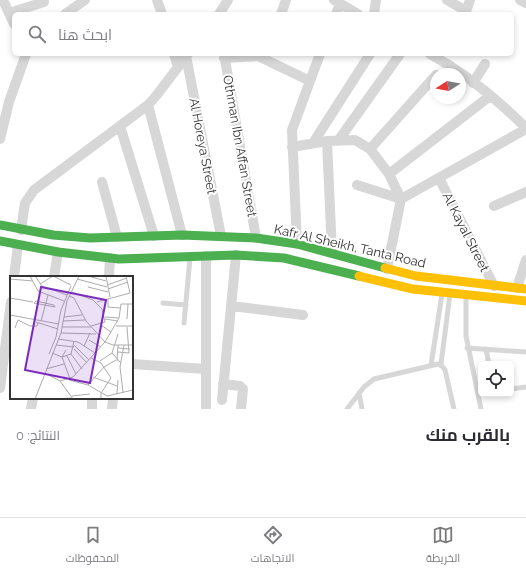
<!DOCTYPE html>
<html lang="ar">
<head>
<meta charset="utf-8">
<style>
	:root { --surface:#fff; --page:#f7f7f7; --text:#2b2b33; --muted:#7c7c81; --line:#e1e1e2; --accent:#7a7a7a }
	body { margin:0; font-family:Raleway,Cairo,sans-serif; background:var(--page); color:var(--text); direction:rtl }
	.controls { position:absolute; right:12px; bottom:12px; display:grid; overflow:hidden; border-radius:6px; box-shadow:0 2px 6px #0003 }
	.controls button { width:36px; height:36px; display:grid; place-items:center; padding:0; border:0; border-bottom:1px solid var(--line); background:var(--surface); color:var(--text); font:20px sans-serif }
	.compass { position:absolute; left:430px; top:68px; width:36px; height:36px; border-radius:50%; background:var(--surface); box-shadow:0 2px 6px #0003; rotate:259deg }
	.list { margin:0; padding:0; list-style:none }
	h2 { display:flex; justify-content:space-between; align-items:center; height:52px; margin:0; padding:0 16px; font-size:17px }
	h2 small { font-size:13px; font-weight:400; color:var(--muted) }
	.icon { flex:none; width:22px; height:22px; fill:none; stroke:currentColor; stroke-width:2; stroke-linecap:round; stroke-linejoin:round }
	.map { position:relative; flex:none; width:526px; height:409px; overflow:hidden; direction:ltr }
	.search { position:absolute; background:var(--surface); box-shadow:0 2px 6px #0003; left:12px; right:12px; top:12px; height:44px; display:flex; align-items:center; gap:10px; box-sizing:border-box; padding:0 14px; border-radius:6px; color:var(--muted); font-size:15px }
	.sheet { height:108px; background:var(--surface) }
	nav { display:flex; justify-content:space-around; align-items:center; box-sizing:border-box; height:56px; border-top:1px solid var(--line); background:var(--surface); font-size:11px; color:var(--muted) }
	nav a { display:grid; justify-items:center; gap:2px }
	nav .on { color:var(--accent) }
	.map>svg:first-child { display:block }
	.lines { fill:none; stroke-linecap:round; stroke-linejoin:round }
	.lane { stroke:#d7d7d7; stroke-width:5 }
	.street { stroke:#d7d7d7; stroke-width:10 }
	.fast { stroke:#4caf50; stroke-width:9 }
	.slow { stroke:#ffc107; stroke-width:9 }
	.labels { text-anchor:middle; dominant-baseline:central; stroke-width:4; stroke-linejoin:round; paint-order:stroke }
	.street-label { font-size:13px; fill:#333; stroke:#fff }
	.inset-road { fill:none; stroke:#adadad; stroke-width:1 }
	.view { fill:#7b2cbf; fill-opacity:0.15; stroke:#7b2cbf; stroke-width:2 }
	.inset-edge { fill:none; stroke:#333; stroke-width:2 }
</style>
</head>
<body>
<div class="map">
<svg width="526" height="409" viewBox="0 0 526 409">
	<rect width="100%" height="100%" fill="#fff"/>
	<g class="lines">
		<!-- lane -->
		<path class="lane" d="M466 296V336L481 409
			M163 303 186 305
			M184 323 190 258
			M467 348 526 352
			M486 349 489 364
			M441 364 450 294
			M431 365 442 294
			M511 389 526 387
			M359 393 362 409
			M347 409 364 387 374 379 438 364 442 366 445 370 454 409"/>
		<!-- street -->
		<path class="street" d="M3 0 14 24
			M157 0 162 14
			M334 0 358 14
			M447 0 466 11
			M520 0 526 3
			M9 13 44 2
			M65 14 85 0
			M219 14 228 0
			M281 14 286 0
			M336 14 340 4
			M374 14 376 0
			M465 14 470 0
			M174 54 178 67
			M224 54 256 238
			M430 54C465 73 498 100 526 128
			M186 56 221 236
			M224 58 258 56 310 81
			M473 83 485 64
			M148 105 182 235
			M120 126 154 236
			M0 139 9 102 26 54
			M327 141 332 253
			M338 141 400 54
			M313 143 370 54
			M292 147 327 141 355 140 370 149 389 174 401 199 387 269
			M370 149 436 75
			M389 174 490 96
			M439 178 494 286
			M102 182 117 237
			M357 185 401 199 526 129
			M494 206 526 192
			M21 230 25 203 34 190 148 105 156 96 188 54
			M297 244 292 130 320 54
			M14 277 18 245
			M54 277 58 252
			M109 277 110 258
			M517 288 526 260
			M232 306 303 315
			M132 364 206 369
			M223 384 240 386 243 389 241 409
			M0 388 11 302
			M222 400 236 255
			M31 409 33 398
			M92 409V398
			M112 409 113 398
			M206 409V256"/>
		<!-- fast -->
		<path class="fast" d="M0 225 53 235 90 238 182 235 256 238 297 244 385 268
			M0 241 58 252 119 259 236 255 284 258 359 276"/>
		<!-- slow -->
		<path class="slow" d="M385 268 416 276 526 289
			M359 276 413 289 526 301"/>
	</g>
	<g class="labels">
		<!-- street labels -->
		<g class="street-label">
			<text transform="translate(203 146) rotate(79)">Al Horeya Street</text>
			<text transform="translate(240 146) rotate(80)">Othman Ibn Affan Street</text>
			<text transform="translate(466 232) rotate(63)">Al Kayal Street</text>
			<text transform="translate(350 246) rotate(13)">Kafr Al Sheikh, Tanta Road</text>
		</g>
	</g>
	<!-- overview -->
	<g transform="translate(10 276)">
		<rect width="123" height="123" fill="#fff"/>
		<path class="inset-road" d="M20 0 28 15 54 25M25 0 32 10 57 19M78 0 96 5M96 0 100 21M0 3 23 5M67 3 97 11M30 8 43 0 61 9M97 9 117 2M78 11 98 16M98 13 118 6M62 16 83 24 92 33 95 46 81 50M59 20 64 22 76 45 95 66 103 69H123M0 22 23 26M98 23V31L111 32M26 25 44 29 45 31 24 27ZM87 26 120 17 116 0M0 39 49 48M54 41 72 39M95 41 109 42M95 43 108 45M117 43 118 28M31 45 38 19M53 45 75 44M26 46 48 53M91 49 101 56M106 50H123M52 51H81M5 52 8 44 20 50H27L28 47M51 57 86 58M108 58 102 77 111 87M48 63 68 66 85 77M79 64 91 71M46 69 64 71M64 69 79 84M74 70 80 57M108 72 120 73M64 73 77 87M56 74 52 81 60 103M108 76 119 77 117 51M42 77 52 81 61 78 64 65M39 78 46 61 51 34 61 10M61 78 72 93M57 80 66 98M81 82 91 87 101 102 91 117V123M90 85 102 77M107 85 108 69M94 91 106 84M36 93 54 88M35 97 50 105 63 123M83 101 107 110M59 104 78 109 97 120 123 114M50 105 63 101 95 66 109 42 111 28H123M78 109 94 91M113 116 110 91 114 69M107 118 108 104M62 120 80 118M25 123 51 57 57 25 69 0M43 123 62 122"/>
		<path class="view" d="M31 11 96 24 80 107 15 94Z"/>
		<rect width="123" height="123" class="inset-edge"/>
	</g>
</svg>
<div class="controls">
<button><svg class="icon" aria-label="locate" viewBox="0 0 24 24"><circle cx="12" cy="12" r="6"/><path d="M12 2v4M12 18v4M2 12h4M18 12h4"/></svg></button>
</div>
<svg class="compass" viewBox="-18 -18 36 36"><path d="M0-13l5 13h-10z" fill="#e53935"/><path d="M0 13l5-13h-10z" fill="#7c7c81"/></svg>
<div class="search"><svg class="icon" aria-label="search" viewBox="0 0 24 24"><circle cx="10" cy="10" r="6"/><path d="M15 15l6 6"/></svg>ابحث هنا</div>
</div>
<section class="sheet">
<h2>بالقرب منك<small>النتائج: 0</small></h2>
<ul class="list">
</ul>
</section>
<nav>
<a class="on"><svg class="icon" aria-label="map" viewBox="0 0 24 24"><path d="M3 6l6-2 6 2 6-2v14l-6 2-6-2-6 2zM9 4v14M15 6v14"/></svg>الخريطة</a>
<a><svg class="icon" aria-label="directions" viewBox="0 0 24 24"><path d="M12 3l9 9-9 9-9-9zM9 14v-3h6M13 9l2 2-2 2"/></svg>الاتجاهات</a>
<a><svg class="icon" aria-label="saved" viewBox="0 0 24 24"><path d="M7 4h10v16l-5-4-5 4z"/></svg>المحفوظات</a>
</nav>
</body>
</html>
